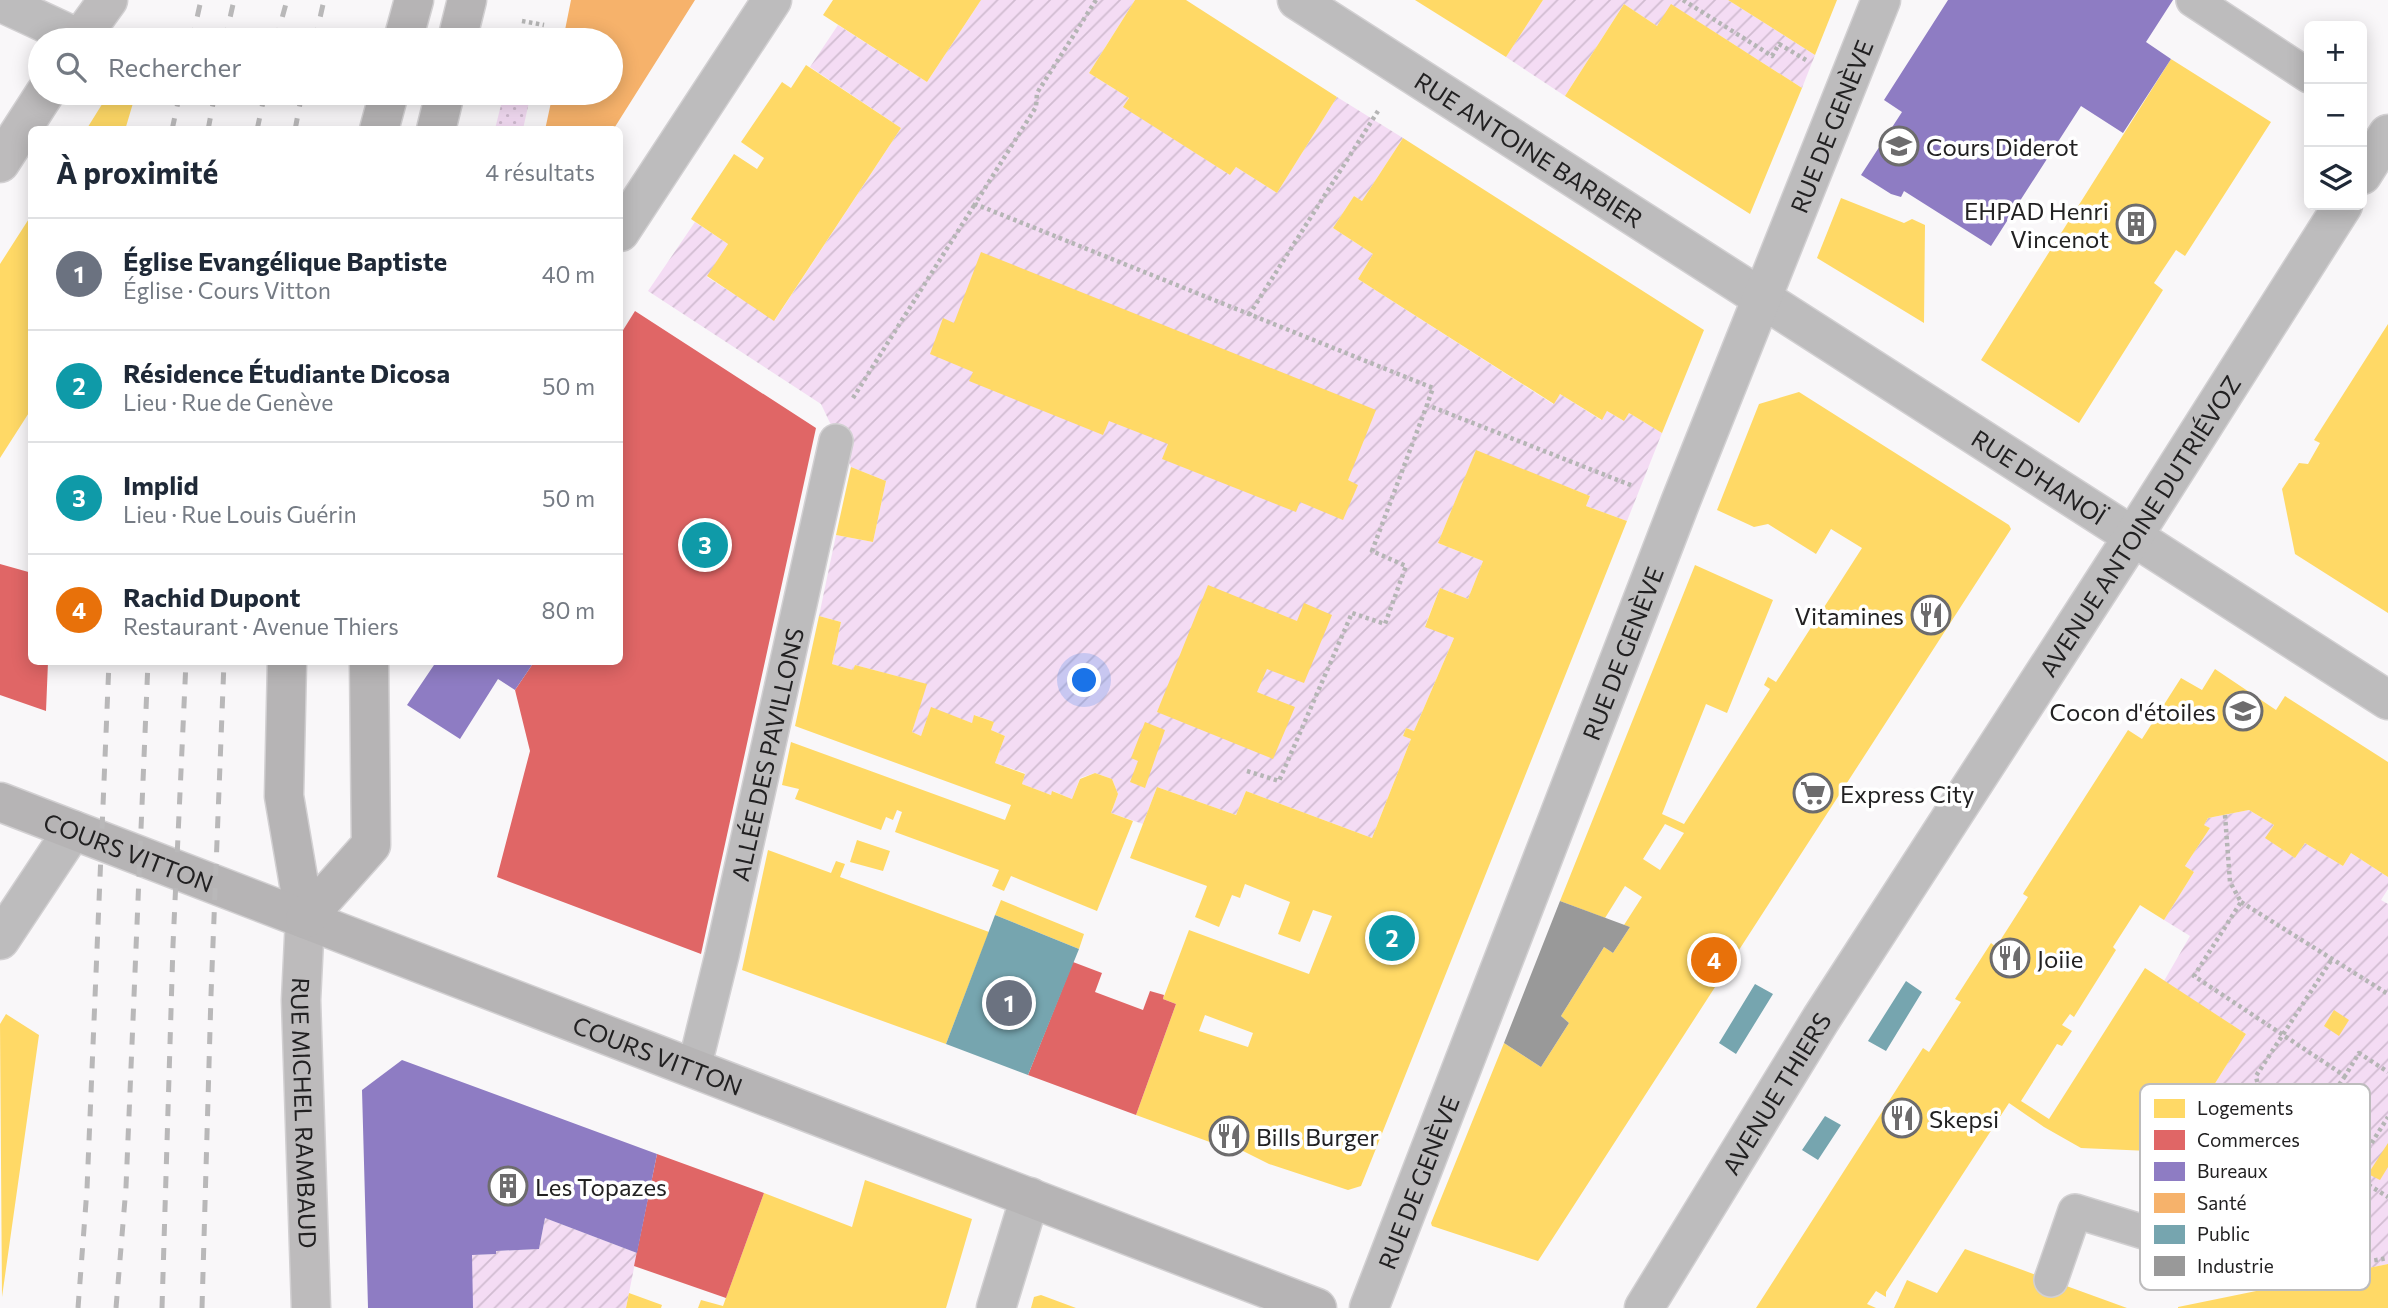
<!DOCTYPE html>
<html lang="fr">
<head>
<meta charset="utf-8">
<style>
	:root { --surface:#fff; --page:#f6f6f7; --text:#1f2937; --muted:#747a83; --line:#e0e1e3; --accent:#6d6c6d }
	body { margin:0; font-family:Commissioner,sans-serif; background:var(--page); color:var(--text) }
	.controls { position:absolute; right:21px; top:21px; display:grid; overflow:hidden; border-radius:10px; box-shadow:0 4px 18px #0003 }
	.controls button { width:63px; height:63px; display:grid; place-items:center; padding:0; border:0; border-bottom:2px solid var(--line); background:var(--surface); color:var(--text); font:35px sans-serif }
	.you { position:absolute; left:1085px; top:681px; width:24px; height:24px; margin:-18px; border:5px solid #fff; border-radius:50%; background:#1a73e8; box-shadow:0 0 0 10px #1a73e833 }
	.badge { display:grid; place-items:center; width:46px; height:46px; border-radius:50%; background:var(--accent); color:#fff; font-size:23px; font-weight:700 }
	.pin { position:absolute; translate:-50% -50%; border:4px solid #fff; box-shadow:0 2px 7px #0006 }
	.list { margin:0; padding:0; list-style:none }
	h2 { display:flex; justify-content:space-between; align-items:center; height:91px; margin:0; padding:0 28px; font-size:30px }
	h2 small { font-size:23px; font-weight:400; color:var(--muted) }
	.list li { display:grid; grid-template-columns:46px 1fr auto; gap:21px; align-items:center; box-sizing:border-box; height:112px; padding:0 28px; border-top:2px solid var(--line) }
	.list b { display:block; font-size:26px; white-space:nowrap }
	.list p { margin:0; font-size:23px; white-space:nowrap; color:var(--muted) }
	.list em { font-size:23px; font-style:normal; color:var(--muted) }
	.icon { flex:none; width:38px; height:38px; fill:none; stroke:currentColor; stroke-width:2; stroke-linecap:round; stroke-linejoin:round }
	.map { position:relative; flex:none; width:2388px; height:1308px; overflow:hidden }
	.search { position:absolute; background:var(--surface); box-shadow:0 4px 18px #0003; left:28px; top:28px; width:595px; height:77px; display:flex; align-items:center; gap:18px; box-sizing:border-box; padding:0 24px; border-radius:38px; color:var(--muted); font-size:26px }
	.panel { position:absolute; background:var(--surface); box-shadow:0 4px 18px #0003; left:28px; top:126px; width:595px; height:539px; border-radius:10px }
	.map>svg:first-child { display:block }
	.grass { fill:url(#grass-dots) }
	.garden { fill:url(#garden-furrows) }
	.homes { fill:#ffd966; fill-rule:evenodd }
	.shops { fill:#e06666 }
	.offices { fill:#8e7cc3 }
	.health { fill:#f6b26b }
	.public { fill:#76a5af }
	.industry { fill:#999 }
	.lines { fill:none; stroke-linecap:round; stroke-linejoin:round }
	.service-casing { stroke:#d2d0d2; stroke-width:36 }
	.minor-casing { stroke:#d2d0d2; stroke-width:41 }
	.tertiary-casing { stroke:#d2d0d2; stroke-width:41 }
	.secondary-casing { stroke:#d2d0d2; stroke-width:41 }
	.primary-casing { stroke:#d2d0d2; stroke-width:41 }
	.path { stroke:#b5b5b5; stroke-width:4.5; stroke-dasharray:3.5 3.5; stroke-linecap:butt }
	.service { stroke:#bdbcbd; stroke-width:33 }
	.minor { stroke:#bdbcbd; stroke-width:38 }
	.tertiary { stroke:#bdbcbd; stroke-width:38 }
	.secondary { stroke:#bdbbbc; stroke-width:38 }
	.primary { stroke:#b6b4b5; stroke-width:38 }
	.rail { stroke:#b9b8b9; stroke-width:5; stroke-dasharray:12 12; stroke-linecap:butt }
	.labels { text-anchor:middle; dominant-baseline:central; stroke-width:7; stroke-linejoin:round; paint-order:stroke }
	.street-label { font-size:24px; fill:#222122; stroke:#fff }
	.poi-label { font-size:24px; fill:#222122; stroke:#fff; text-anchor:start }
	.key { fill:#fff; stroke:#bdbcbd; stroke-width:2 }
	.key-label { font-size:19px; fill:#222122 }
</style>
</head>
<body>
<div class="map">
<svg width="2388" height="1308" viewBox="0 0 2388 1308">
	<defs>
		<pattern id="grass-dots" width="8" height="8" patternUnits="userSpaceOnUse" patternTransform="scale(1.75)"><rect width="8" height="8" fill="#f4dcf4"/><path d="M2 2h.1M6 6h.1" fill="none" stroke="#d1bcd1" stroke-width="1.8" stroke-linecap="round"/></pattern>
		<pattern id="garden-furrows" width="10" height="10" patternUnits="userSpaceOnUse" patternTransform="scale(1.75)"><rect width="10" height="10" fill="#f4dcf4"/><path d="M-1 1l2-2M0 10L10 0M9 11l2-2" fill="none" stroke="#d1bcd1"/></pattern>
	</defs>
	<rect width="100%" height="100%" fill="#f9f7f9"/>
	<!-- grass -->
	<path class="grass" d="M504 93H531L523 129H495Z"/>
	<!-- garden -->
	<path class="garden" d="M981 0H1135L1089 73 1129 98 1124 107 1230 175 1236 167 1277 193 1337 97 1403 138 1362 201 1354 196 1333 228 1373 254 1358 279 1553 404 1560 394 1601 420 1607 411 1624 421 1629 413 1662 433 1627 521 1586 506 1590 496 1476 451 1438 543 1483 561 1468 599 1440 588 1425 626 1454 638 1414 731 1406 728 1403 736 1411 739 1372 838 1246 791 1236 815 1157 787 1143 824 1111 813 1118 794 1112 779 1095 773 1080 778 1072 799 1053 791 1051 795 1022 784 1025 773 995 763 1005 736 991 730 994 722 975 715 972 723 931 708 921 736 912 732 926 684 855 665 853 670 832 664 841 622 819 616 836 535 873 542 886 481 851 467 821 404 648 291 695 222 728 244 707 277 775 320 901 128 810 67 838 25 927 82Z
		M1543 0H1728L1815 55 1802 88 1672 5 1657 26 1624 4 1565 96 1506 57Z
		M2249 810 2274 825 2266 838 2295 858 2305 843 2343 866 2351 853 2388 877V889L2381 900 2388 904V1264L2291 1284 2260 1149 2171 1163 2172 1152 2246 1034 2164 981 2190 936 2164 920 2194 872 2185 866 2210 828 2204 825 2208 818Z
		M545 1218 637 1253 626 1308H472L470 1255 496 1254V1251L539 1249Z"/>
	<!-- homes -->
	<path class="homes" d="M833 0H981L927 82 823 15Z
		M1135 0H1186L1337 97 1277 193 1236 167 1230 175 1123 107 1129 98 1089 73Z
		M1415 0H1543L1506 57Z
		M1728 0H1837L1815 55Z
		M1624 4 1657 26 1671 4 1802 88 1750 214 1565 96Z
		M2171 59 2271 122 2185 256 2176 250 2154 283 2163 290 2079 423 1981 360Z
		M806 65 901 128 774 321 707 276 728 244 691 219 734 154 757 169 764 158 741 142 782 82 791 88Z
		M109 93H136L125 130H86Z
		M1403 138 1704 330 1662 433 1629 413 1624 421 1607 411 1602 420 1560 394 1554 404 1358 279 1373 254 1333 228 1354 196 1362 201Z
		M1841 198 1904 223 1912 219 1925 225 1924 323 1817 258Z
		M32 214V408L0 458V264Z
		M981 252 1376 410 1348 480 1358 485 1343 520 1300 502 1296 512 1162 459 1168 444 1109 421 1103 435 969 381 973 372 930 354 943 318 954 323Z
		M2388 324V613L2295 554 2282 489 2299 463 2308 464 2320 443 2314 440Z
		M1799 392 2009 525 2011 529 1538 1261 1432 1226 1431 1223 1504 1043 1541 1067 1569 1023 1561 1016 1604 947 1613 953 1630 927 1624 925 1642 897 1625 886 1605 918 1560 901 1695 565 1773 600 1727 713 1706 704 1662 814 1684 824 1770 689 1764 685 1768 677 1776 682 1862 548 1831 529 1816 554 1768 524 1754 527 1717 510 1759 404ZM1665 824 1684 833 1660 870 1643 859Z
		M1476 450 1590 496 1586 506 1627 521 1361 1186 1348 1190 1269 1164 1239 1149 1237 1152 1136 1115 1176 1004 1163 999 1189 930 1309 974 1332 916 1313 910 1300 942 1278 934 1290 902 1245 884 1240 898 1232 895 1219 927 1195 917 1207 886 1130 858 1157 787 1236 815 1246 791 1372 838 1411 739 1403 736 1406 728 1414 731 1454 638 1425 627 1440 588 1468 599 1483 561 1438 543ZM1205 1015 1253 1033 1248 1047 1199 1031Z
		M851 467 886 481 873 542 836 535Z
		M1208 585 1297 621 1304 603 1332 615 1304 683 1267 669 1257 692 1295 707 1273 759 1157 712Z
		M819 616 841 622 832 664 853 670 855 665 927 684 912 732 921 736 931 707 972 723 974 715 994 722 991 730 1005 736 995 763 1025 774 1022 784 1051 795 1052 791 1072 799 1080 779 1095 773 1112 779 1118 794 1111 813 1133 821 1097 911 1011 876 1004 891 992 886 999 870 895 832 902 812 897 810 893 820 886 817 881 830 795 799 799 789 782 785 791 742 1005 820 1011 805 795 726Z
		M2215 669 2276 710 2285 696 2388 762V877L2351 853 2343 866 2305 843 2295 858 2265 838 2274 825 2249 810 2208 818 2204 825 2210 828 2185 866 2194 872 2164 920 2140 905 2113 947 2116 950 2074 1017 2070 1014 2062 1025 2072 1031 2062 1046 2057 1044 2021 1101 2049 1119 2145 968 2246 1034 2172 1152 2081 1148 2044 1127 2009 1103 1886 1292V1297L1876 1291 1867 1304 1876 1308H1756L1923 1048 1929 1052 1961 1002 1955 999 1991 943 1996 947 2028 897 2023 894 2024 892 2128 730 2142 739 2181 678 2202 690Z
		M1145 722 1165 730 1145 788 1130 782 1138 761 1131 758Z
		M857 840 890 851 883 871 850 862Z
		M768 850 831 873 836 861 845 864 840 877 989 932 946 1044 742 970Z
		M1001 900 1084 934 1079 949 995 915Z
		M2334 1010 2349 1020 2339 1036 2324 1026Z
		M6 1014 39 1035 2 1297 0 1024Z
		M2388 1143V1167L2380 1180 2368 1174Z
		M865 1180 972 1219 946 1308H698L701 1300 723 1306 764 1193 852 1227Z
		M1965 1249 2127 1308H1894L1907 1280 1937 1293Z
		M2388 1264V1308H2178V1307Z
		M629 1293 662 1305 661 1308H626Z
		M1041 1295 1076 1308H1031L1034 1297Z"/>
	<!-- shops -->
	<path class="shops" d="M635 311 816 428 701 954 497 877 530 751 515 690 534 662H620V335Z
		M0 564 32 573V662H48L46 711 0 695Z
		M1073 962 1102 973 1095 992 1143 1010 1150 991 1164 995 1163 999 1176 1004 1136 1115 1028 1075Z
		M657 1154 764 1193 726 1298 634 1266Z"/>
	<!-- offices -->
	<path class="offices" d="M1948 0H2173L2146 42 2171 59 2123 133 2081 106 1991 246 1904 191 1901 197 1891 194 1861 175 1902 112 1884 100Z
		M436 662H534L515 690 498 679 460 739 407 705Z
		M402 1060 657 1154 637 1253 545 1218 539 1249 496 1251V1254L472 1255 473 1308H368L362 1090Z"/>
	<!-- health -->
	<path class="health" d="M571 0H695L613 130H545L553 93H611V40H563Z"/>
	<!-- public -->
	<path class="public" d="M995 915 1079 949 1028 1075 946 1044Z
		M1906 981 1922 992 1886 1051 1868 1041Z
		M1755 984 1773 994 1736 1054 1719 1043Z
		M1825 1116 1841 1125 1818 1160 1802 1150Z"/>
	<!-- industry -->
	<path class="industry" d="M1560 901 1630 927 1613 953 1604 947 1561 1016 1569 1023 1541 1067 1504 1043Z"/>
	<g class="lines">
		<defs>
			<g id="service">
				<path d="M2193 0 2309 76"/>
				<path id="s1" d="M694 1068 722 955 836 441"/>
				<path d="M2051 1280 2075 1211 2147 1233 2251 1216"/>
			</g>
			<g id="minor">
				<path id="s2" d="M1297 0 2388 700"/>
				<path d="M0 2 80 39"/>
				<path d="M620 232 772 0"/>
				<path d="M0 940 73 830"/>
				<path d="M996 1308 1030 1197"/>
				<path id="s3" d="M1369 1308 1680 503 1881 0"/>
			</g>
			<g id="tertiary">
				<path d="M2362 175 2388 134"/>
				<path id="s4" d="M1644 1308 1821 1019 2132 538 2343 205"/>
			</g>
			<g id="secondary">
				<path d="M79 40 108 0"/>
				<path d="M0 163 45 93"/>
				<path id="s5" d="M305 919 301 1000 311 1308"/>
			</g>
			<g id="primary">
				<path d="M403 40 414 0"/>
				<path d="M457 40 467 0"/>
				<path d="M379 130 389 93"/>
				<path d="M436 130 445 93"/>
				<path d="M287 662 284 796 305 919"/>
				<path id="s6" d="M0 802 1317 1308"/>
				<path d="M305 919 371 845 369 662"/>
			</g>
		</defs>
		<!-- service casing -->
		<use href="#service" class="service-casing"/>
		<!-- minor casing -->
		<use href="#minor" class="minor-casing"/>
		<!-- tertiary casing -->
		<use href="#tertiary" class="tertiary-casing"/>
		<!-- secondary casing -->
		<use href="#secondary" class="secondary-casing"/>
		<!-- primary casing -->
		<use href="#primary" class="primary-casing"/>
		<!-- path -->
		<path class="path" d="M1096 0 1037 93 1036 107 975 204 1433 388 1427 405 1633 486
			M1683 0 1772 56 1779 44 1806 60
			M522 21 544 25
			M1249 315 1378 111
			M853 398 975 204
			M1247 771 1279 781 1352 613 1385 624 1406 566 1372 551 1427 405
			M2225 815 2230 882 2241 902 2194 976 2345 1076 2359 1053 2388 1072
			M2241 902 2388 994
			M2345 1076 2311 1126 2322 1156 2388 1197
			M2277 1178 2256 1076 2332 959
			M2293 1205 2330 1194 2352 1174 2388 1117
			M2290 1242 2296 1274 2388 1258"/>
		<!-- service -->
		<use href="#service" class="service"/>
		<!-- minor -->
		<use href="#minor" class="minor"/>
		<!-- tertiary -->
		<use href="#tertiary" class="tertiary"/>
		<!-- secondary -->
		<use href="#secondary" class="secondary"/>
		<!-- primary -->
		<use href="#primary" class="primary"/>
		<!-- rail -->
		<path class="rail" d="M192 40 201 0
			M225 40 234 0
			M276 40 287 0
			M315 40 324 0
			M172 130 180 93
			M208 130 215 93
			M257 130 265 93
			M295 130 302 93
			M78 1308 87 1189 109 662
			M116 1308 126 1187 148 662
			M162 1308 173 945 186 662
			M202 1308 211 995 224 662"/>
	</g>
	<!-- icons -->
	<defs>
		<symbol id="university-ring" viewBox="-11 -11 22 22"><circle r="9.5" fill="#fff" stroke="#6d6c6d" stroke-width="1.5"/><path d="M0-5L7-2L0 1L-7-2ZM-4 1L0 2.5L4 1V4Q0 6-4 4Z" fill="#6d6c6d"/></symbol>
		<symbol id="building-ring" viewBox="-11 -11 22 22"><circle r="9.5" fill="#fff" stroke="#6d6c6d" stroke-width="1.5"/><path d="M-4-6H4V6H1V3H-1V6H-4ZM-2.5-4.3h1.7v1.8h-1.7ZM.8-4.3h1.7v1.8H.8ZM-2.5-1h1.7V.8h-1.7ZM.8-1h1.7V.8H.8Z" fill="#6d6c6d"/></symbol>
		<symbol id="restaurant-ring" viewBox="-11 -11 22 22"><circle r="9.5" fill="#fff" stroke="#6d6c6d" stroke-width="1.5"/><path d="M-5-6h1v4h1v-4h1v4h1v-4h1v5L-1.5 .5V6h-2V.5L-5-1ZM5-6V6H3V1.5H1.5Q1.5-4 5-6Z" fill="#6d6c6d"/></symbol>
		<symbol id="school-ring" viewBox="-11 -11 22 22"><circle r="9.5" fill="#fff" stroke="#6d6c6d" stroke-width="1.5"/><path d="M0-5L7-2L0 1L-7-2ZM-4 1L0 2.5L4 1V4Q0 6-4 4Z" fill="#6d6c6d"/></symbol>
		<symbol id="supermarket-ring" viewBox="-11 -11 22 22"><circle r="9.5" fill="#fff" stroke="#6d6c6d" stroke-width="1.5"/><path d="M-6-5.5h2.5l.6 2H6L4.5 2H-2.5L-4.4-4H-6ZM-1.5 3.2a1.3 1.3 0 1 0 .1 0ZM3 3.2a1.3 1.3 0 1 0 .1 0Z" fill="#6d6c6d"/></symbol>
	</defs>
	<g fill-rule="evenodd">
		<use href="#university-ring" x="1877" y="124" width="44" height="44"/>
		<use href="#building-ring" x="2114" y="202" width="44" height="44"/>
		<use href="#restaurant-ring" x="1909" y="593" width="44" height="44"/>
		<use href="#school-ring" x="2221" y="689" width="44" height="44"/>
		<use href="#supermarket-ring" x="1791" y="771" width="44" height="44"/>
		<use href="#restaurant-ring" x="1988" y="936" width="44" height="44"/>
		<use href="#restaurant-ring" x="1880" y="1096" width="44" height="44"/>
		<use href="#restaurant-ring" x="1207" y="1114" width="44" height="44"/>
		<use href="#building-ring" x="486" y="1164" width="44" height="44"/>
	</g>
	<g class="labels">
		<!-- street labels -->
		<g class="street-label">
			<text stroke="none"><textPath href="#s3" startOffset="1269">RUE DE GENÈVE</textPath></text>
			<text stroke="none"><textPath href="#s2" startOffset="276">RUE ANTOINE BARBIER</textPath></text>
			<text stroke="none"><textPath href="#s2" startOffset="882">RUE D'HANOÏ</textPath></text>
			<text stroke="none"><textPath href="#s4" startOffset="926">AVENUE ANTOINE DUTRIÉVOZ</textPath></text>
			<text stroke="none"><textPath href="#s3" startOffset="702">RUE DE GENÈVE</textPath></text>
			<text stroke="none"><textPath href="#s1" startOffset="322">ALLÉE DES PAVILLONS</textPath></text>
			<text stroke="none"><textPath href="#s6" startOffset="138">COURS VITTON</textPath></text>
			<text stroke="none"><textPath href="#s6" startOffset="705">COURS VITTON</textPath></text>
			<text stroke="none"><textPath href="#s4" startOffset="252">AVENUE THIERS</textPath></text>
			<text stroke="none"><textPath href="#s5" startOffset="194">RUE MICHEL RAMBAUD</textPath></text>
			<text stroke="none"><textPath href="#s3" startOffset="135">RUE DE GENÈVE</textPath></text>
		</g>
		<!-- poi labels -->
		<g class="poi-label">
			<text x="1926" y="146">Cours Diderot</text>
			<text x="2109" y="210" text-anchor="end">EHPAD Henri<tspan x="2109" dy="28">Vincenot</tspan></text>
			<text x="1904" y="615" text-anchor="end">Vitamines</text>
			<text x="2216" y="711" text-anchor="end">Cocon d'étoiles</text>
			<text x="1840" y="793">Express City</text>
			<text x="2037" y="958">Joiie</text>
			<text x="1929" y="1118">Skepsi</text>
			<text x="1256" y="1136">Bills Burger</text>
			<text x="535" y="1186">Les Topazes</text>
		</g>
	</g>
	<!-- legend -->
	<rect x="2140" y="1084" width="230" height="206" rx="10" class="key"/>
	<rect x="2154" y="1099" width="31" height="19" fill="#ffd966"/>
	<rect x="2154" y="1130" width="31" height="20" fill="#e06666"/>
	<rect x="2154" y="1162" width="31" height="19" fill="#8e7cc3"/>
	<rect x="2154" y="1193" width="31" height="20" fill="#f6b26b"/>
	<rect x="2154" y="1225" width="31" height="19" fill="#76a5af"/>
	<rect x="2154" y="1256" width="31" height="20" fill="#999"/>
	<g class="key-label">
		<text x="2197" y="1115">Logements</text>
		<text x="2197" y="1147">Commerces</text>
		<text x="2197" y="1178">Bureaux</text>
		<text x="2197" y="1210">Santé</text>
		<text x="2197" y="1241">Public</text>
		<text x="2197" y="1273">Industrie</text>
	</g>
</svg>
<div class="controls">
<button>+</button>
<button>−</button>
<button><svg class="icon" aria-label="layers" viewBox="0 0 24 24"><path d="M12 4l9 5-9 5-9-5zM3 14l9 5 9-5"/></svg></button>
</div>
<div class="you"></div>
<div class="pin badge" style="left:1009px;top:1003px;background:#6b7280">1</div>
<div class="pin badge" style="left:1392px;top:938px;background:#0f9aa8">2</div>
<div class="pin badge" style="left:705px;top:545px;background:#0f9aa8">3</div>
<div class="pin badge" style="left:1714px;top:960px;background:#e8710a">4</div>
<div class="search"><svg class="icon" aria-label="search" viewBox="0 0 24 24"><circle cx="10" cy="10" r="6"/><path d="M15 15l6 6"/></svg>Rechercher</div>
<section class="panel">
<h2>À proximité<small>4 résultats</small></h2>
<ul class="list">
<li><span class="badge" style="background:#6b7280">1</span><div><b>Église Evangélique Baptiste</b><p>Église · Cours Vitton</p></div><em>40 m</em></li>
<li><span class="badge" style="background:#0f9aa8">2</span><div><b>Résidence Étudiante Dicosa</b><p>Lieu · Rue de Genève</p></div><em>50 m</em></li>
<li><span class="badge" style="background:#0f9aa8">3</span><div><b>Implid</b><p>Lieu · Rue Louis Guérin</p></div><em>50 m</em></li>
<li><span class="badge" style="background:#e8710a">4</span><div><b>Rachid Dupont</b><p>Restaurant · Avenue Thiers</p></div><em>80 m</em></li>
</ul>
</section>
</div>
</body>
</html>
